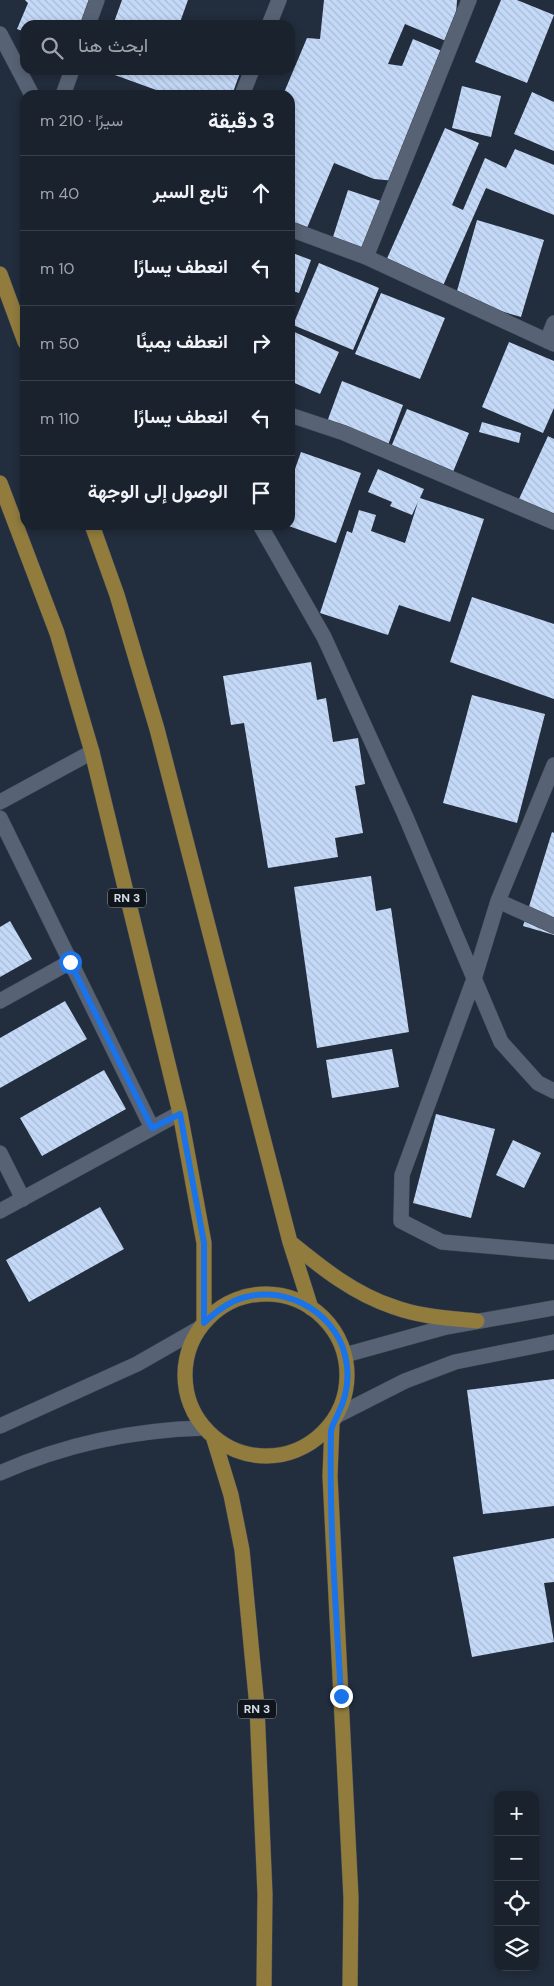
<!DOCTYPE html>
<html lang="ar">
<head>
<meta charset="utf-8">
<style>
	:root { --surface:#1a222e; --page:#272f3a; --text:#f1f3f6; --muted:#9fa4aa; --line:#383f4a }
	body { margin:0; font-family:"DM Sans",Vazirmatn,sans-serif; background:var(--page); color:var(--text); direction:rtl }
	.controls { position:absolute; right:15px; bottom:15px; display:grid; overflow:hidden; border-radius:10px; box-shadow:0 2px 8px #0003 }
	.controls button { width:45px; height:45px; display:grid; place-items:center; padding:0; border:0; border-bottom:1px solid var(--line); background:var(--surface); color:var(--text); font:25px sans-serif }
	.stop { position:absolute; width:15px; height:15px; margin:-11px; border:4px solid #1a73e8; border-radius:50%; background:#fff }
	.stop.end { background:#1a73e8; border-color:#fff; box-shadow:0 1px 5px #0008 }
	.list { margin:0; padding:0; list-style:none }
	h2 { display:flex; justify-content:space-between; align-items:center; height:65px; margin:0; padding:0 20px; font-size:21px }
	h2 small { font-size:16px; font-weight:400; color:var(--muted) }
	.list li { display:grid; grid-template-columns:32px 1fr auto; gap:15px; align-items:center; box-sizing:border-box; height:75px; padding:0 20px; border-top:1px solid var(--line) }
	.list b { display:block; font-size:19px; white-space:nowrap }
	.list em { font-size:16px; font-style:normal; color:var(--muted) }
	.icon { flex:none; width:28px; height:28px; fill:none; stroke:currentColor; stroke-width:2; stroke-linecap:round; stroke-linejoin:round }
	.map { position:relative; flex:none; width:554px; height:1986px; overflow:hidden; direction:ltr }
	.search { position:absolute; background:var(--surface); box-shadow:0 2px 8px #0003; left:20px; top:20px; width:275px; height:55px; display:flex; align-items:center; gap:12px; box-sizing:border-box; padding:0 18px; border-radius:15px; color:var(--muted); font-size:19px }
	.panel { position:absolute; background:var(--surface); box-shadow:0 2px 8px #0003; left:20px; top:90px; width:275px; height:440px; border-radius:15px; direction:rtl }
	.map>svg:first-child { display:block }
	.building { fill:url(#building-back-hatch) }
	.lines { fill:none; stroke-linecap:round; stroke-linejoin:round }
	.minor-casing { stroke:#404956; stroke-width:16 }
	.secondary-casing { stroke:#404956; stroke-width:16 }
	.primary-casing { stroke:#404956; stroke-width:16 }
	.minor { stroke:#576375; stroke-width:15 }
	.secondary { stroke:#576375; stroke-width:15 }
	.primary { stroke:#917c3d; stroke-width:15 }
	.route { stroke:#1a73e8; stroke-width:6 }
	.labels { text-anchor:middle; dominant-baseline:central; stroke-width:5; stroke-linejoin:round; paint-order:stroke }
	.shield { fill:#10151c; stroke:#9ba1aa; stroke-width:1 }
	.shield-label { font-size:12px; font-weight:bold; fill:#d6dde7 }
</style>
</head>
<body>
<div class="map">
<svg width="554" height="1986" viewBox="0 0 554 1986">
	<defs>
		<pattern id="building-back-hatch" width="6" height="6" patternUnits="userSpaceOnUse" patternTransform="scale(1.25)"><rect width="6" height="6" fill="#c4d9f8"/><path d="M-1 5l2 2M0 0l6 6M5-1l2 2" fill="none" stroke="#aabbd4"/></pattern>
	</defs>
	<rect width="100%" height="100%" fill="#222d3d"/>
	<!-- building -->
	<path class="building" d="M25 0H94L84 25H25V32L17 29 28 3Z
		M122 0H188L179 25H113Z
		M324 0H457L456 15 446 41 405 24 388 64 402 66 413 39 449 54 396 181 374 179 334 163 307 228 290 221V95H283L307 38 320 39Z
		M501 0H517L554 15 527 83 475 62Z
		M101 70H241L232 95H157L159 91Z
		M462 86 501 96 491 137 452 128Z
		M532 92 554 102V151L514 134Z
		M445 128 479 143 452 205 463 210 485 158 506 168 515 149 554 165V215L486 188 442 288 385 263Z
		M348 190 381 201 364 251 332 240Z
		M477 220 544 240 521 317 455 298Z
		M290 252 311 260 299 293 290 290Z
		M319 263 379 288 353 350 293 325Z
		M381 293 445 318 420 379 355 354Z
		M290 330 339 352 320 394 290 381Z
		M509 342 554 361V408L543 433 482 407Z
		M342 381 403 405 388 445 327 422Z
		M407 409 469 433 453 472 391 447Z
		M482 422 521 433 519 443 479 432Z
		M548 436 554 439V514L519 499Z
		M301 452 361 473 336 543 286 525H290V483Z
		M378 469 424 489 420 498 484 519 450 622 399 605 388 635 320 613 347 531 352 533 359 510 376 515 371 531 405 543 418 502 412 515 390 506 392 502 368 492Z
		M472 597 554 624V699L450 662Z
		M311 662 317 700 326 698 333 742 358 738 365 784 355 786 363 833 335 838 338 857 268 868 244 723 231 725 223 676Z
		M472 695 545 714 517 823 443 803Z
		M552 832 554 833V935L523 926Z
		M371 876 376 911 391 908 409 1032 317 1048 294 887Z
		M10 921 32 959 0 977V927Z
		M65 1001 87 1039 0 1088V1038Z
		M392 1049 399 1087 332 1098 326 1060Z
		M104 1070 126 1109 42 1156 20 1118Z
		M436 1114 495 1129 471 1218 413 1203Z
		M513 1140 541 1153 524 1188 496 1175Z
		M100 1207 124 1249 29 1302 6 1260Z
		M554 1379V1506L483 1514 467 1390Z
		M554 1538V1582L544 1583 554 1642 472 1657 453 1557Z"/>
	<g class="lines">
		<defs>
			<path id="minor" d="M88 25 97 0
				M269 25 279 0
				M0 34 32 95
				M63 95 72 70
				M242 95 252 70
				M290 229 366 257 554 344
				M366 257 469 0
				M547 341 554 323
				M290 415 344 433 554 522
				M260 525 324 637 405 815 501 1042 538 1083 554 1091
				M554 765 498 901 474 979 402 1175 401 1221 442 1242 554 1252
				M0 802 92 752
				M0 818 152 1128
				M498 901 554 926
				M0 1001 70 962
				M0 1153 23 1199
				M0 1211 180 1113"/>
			<path id="secondary" d="M345 1355 446 1327 554 1308
				M338 1415 405 1381 455 1362 554 1342
				M0 1426 137 1364 200 1328
				M0 1473C65 1444 133 1430 204 1428"/>
			<path id="primary" d="M0 274 25 342
				M0 483 57 633 92 752 180 1113 204 1243V1323
				M92 525 117 595 157 729 290 1242 311 1308
				M290 1242C322 1268 354 1294 394 1307 421 1317 449 1318 477 1321
				M185 1375a81 81 0 1 1 162 0a81 81 0 1 1-162 0Z
				M332 1424 330 1476 351 1898 350 1986
				M213 1436 231 1495 242 1550 257 1707 265 1894 264 1986"/>
		</defs>
		<!-- minor casing -->
		<use href="#minor" class="minor-casing"/>
		<!-- secondary casing -->
		<use href="#secondary" class="secondary-casing"/>
		<!-- primary casing -->
		<use href="#primary" class="primary-casing"/>
		<!-- minor -->
		<use href="#minor" class="minor"/>
		<!-- secondary -->
		<use href="#secondary" class="secondary"/>
		<!-- primary -->
		<use href="#primary" class="primary"/>
	</g>
	<g class="lines">
		<!-- route -->
		<path class="route" d="M70 962 152 1128 180 1114 204 1243V1323C213 1314 222 1307 234 1301 278 1281 334 1309 345 1355 350 1375 347 1396 338 1414 335 1421 332 1424 331 1431 329 1520 336 1608 341 1696"/>
	</g>
	<g class="labels">
		<!-- shield labels -->
		<g class="shield">
			<rect x="108" y="888.5" width="38" height="19" rx="4"/>
			<rect x="238" y="1699.5" width="38" height="19" rx="4"/>
		</g>
		<g class="shield-label">
			<text x="127" y="898">RN 3</text>
			<text x="257" y="1709">RN 3</text>
		</g>
	</g>
</svg>
<div class="controls">
<button>+</button>
<button>−</button>
<button><svg class="icon" aria-label="locate" viewBox="0 0 24 24"><circle cx="12" cy="12" r="6"/><path d="M12 2v4M12 18v4M2 12h4M18 12h4"/></svg></button>
<button><svg class="icon" aria-label="layers" viewBox="0 0 24 24"><path d="M12 4l9 5-9 5-9-5zM3 14l9 5 9-5"/></svg></button>
</div>
<div class="stop" style="left:70px;top:962px"></div>
<div class="stop end" style="left:341px;top:1696px"></div>
<div class="search"><svg class="icon" aria-label="search" viewBox="0 0 24 24"><circle cx="10" cy="10" r="6"/><path d="M15 15l6 6"/></svg>ابحث هنا</div>
<section class="panel">
<h2>3 دقيقة<small>سيرًا · 210 m</small></h2>
<ul class="list">
<li><svg class="icon" aria-label="ahead" viewBox="0 0 24 24"><path d="M12 20V5M6 11l6-6 6 6"/></svg><div><b>تابع السير</b></div><em>40 m</em></li>
<li><svg class="icon" aria-label="left" viewBox="0 0 24 24"><path d="M17 20v-9H6M10 6l-5 5 5 5"/></svg><div><b>انعطف يسارًا</b></div><em>10 m</em></li>
<li><svg class="icon" aria-label="right" viewBox="0 0 24 24"><path d="M7 20v-9h11M14 6l5 5-5 5"/></svg><div><b>انعطف يمينًا</b></div><em>50 m</em></li>
<li><svg class="icon" aria-label="left" viewBox="0 0 24 24"><path d="M17 20v-9H6M10 6l-5 5 5 5"/></svg><div><b>انعطف يسارًا</b></div><em>110 m</em></li>
<li><svg class="icon" aria-label="arrive" viewBox="0 0 24 24"><path d="M6 21V4h12l-3 4 3 4H6"/></svg><div><b>الوصول إلى الوجهة</b></div></li>
</ul>
</section>
</div>
</body>
</html>
